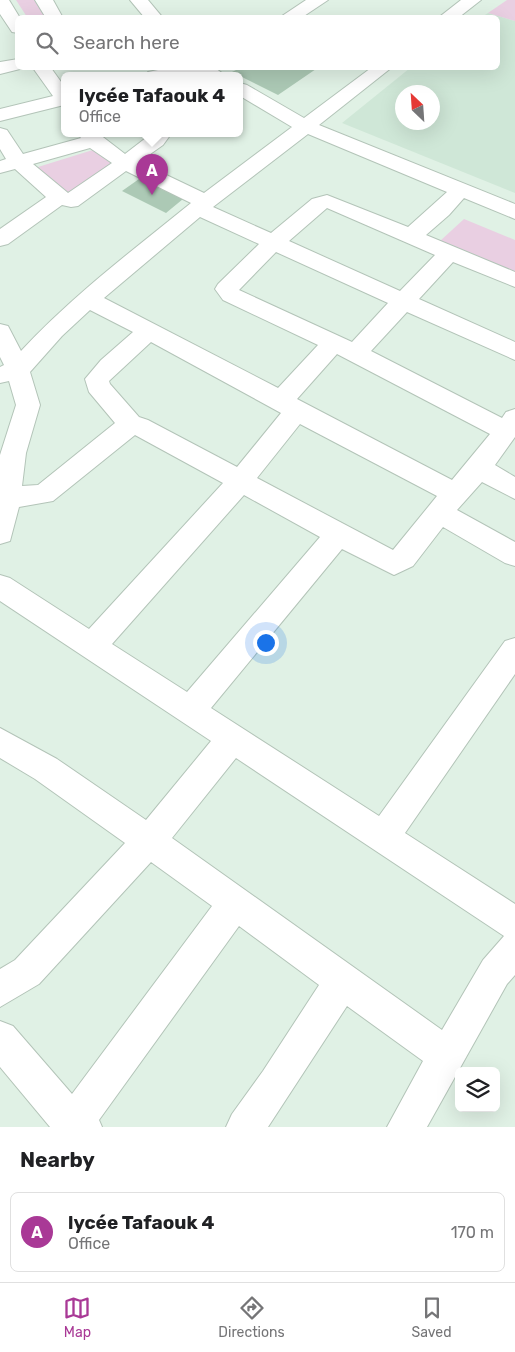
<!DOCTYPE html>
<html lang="en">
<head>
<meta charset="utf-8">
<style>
	:root { --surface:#fff; --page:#f2f2f2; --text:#202124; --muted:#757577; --line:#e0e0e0; --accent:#a93996 }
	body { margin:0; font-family:Rubik,sans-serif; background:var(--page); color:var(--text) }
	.controls { position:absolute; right:15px; bottom:15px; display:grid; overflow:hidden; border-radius:8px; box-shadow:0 5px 20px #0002 }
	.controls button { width:45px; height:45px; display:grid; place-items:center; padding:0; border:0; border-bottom:1px solid var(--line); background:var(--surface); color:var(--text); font:25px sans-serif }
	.compass { position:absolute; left:395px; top:85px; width:45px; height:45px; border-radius:50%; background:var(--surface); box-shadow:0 5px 20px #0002; rotate:335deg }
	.you { position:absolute; left:265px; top:642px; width:18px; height:18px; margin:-12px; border:4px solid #fff; border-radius:50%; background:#1a73e8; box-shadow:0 0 0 8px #1a73e833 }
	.badge { display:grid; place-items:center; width:32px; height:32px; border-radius:50%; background:var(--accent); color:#fff; font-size:16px; font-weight:700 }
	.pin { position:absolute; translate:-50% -41px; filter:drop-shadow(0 1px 2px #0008) }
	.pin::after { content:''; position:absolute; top:26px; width:18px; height:15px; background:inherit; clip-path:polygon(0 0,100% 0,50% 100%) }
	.popup { position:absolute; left:61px; top:72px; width:182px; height:65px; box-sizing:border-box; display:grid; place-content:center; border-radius:8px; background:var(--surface); filter:drop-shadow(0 1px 4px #0005); font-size:16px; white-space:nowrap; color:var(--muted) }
	.popup b { font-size:19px; color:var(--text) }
	.popup::after { content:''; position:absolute; left:50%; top:100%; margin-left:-10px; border:10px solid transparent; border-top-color:var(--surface) }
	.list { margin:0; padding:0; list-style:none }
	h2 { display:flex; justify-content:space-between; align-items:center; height:65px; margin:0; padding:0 20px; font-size:21px }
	h2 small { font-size:16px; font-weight:400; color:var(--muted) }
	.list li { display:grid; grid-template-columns:32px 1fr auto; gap:15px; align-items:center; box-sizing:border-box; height:80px; margin:0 10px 10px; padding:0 10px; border:1px solid var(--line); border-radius:8px }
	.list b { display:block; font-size:19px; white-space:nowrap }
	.list p { margin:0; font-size:16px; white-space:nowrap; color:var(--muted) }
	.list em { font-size:16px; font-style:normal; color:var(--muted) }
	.icon { flex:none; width:28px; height:28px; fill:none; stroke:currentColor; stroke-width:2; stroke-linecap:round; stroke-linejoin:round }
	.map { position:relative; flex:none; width:515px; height:1127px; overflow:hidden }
	.search { position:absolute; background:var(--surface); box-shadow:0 5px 20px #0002; left:15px; right:15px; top:15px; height:55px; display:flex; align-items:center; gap:12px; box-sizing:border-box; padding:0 18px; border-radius:8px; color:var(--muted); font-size:19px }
	.sheet { height:155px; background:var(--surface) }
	nav { display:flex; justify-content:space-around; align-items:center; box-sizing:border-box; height:70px; border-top:1px solid var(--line); background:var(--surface); font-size:14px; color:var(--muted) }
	nav a { display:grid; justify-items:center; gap:2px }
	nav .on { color:var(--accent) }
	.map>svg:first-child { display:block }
	.built { fill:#cfe7d7; fill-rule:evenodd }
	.green { fill:#e9cfe2 }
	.building { fill:#acc9b5 }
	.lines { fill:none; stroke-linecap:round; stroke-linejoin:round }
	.minor-casing { stroke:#b3c4b8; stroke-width:2 }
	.minor { fill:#fff; fill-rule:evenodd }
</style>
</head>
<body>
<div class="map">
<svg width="515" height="1127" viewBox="0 0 515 1127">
	<rect width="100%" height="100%" fill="#e0f1e5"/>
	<!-- built -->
	<path class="built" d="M488 13 515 21V193L342 123 410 68H498V18L482 17ZM402 92H432V122H402Z"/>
	<!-- green -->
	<path class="green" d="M16 0H43L46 17H27Z
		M507 0H515V21L488 13Z
		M96 149 114 164 70 195 25 171Z
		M464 219 515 240V273L440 241Z"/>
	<!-- building -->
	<path class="building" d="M240 68H313L316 69 278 95 232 72Z
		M139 179 183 199 166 213 122 191Z"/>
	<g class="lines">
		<defs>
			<path id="minor" d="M0 0H9L20 18H18V33L12 32 0 14Z
				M35 0H53L63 18H46Z
				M130 0H148L163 18H145Z
				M306 0H328L301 18H279Z
				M461 0H481L458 18H438Z
				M18 59V68H24L0 74V62Z
				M33 68H51L64 86V105L0 121V109L53 96Z
				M168 68H215L226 76H204L197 72 179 76H146L148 72Z
				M371 68H391L319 125 515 204V219L464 198 449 215 426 235 515 272V287L453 262 419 299 515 342V360L407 312 371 351 502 418 506 412 515 409V437L495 465 515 477V499L482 482 457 510 515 542V566L505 563 443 527 413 566 394 575 342 549 211 708 379 816 505 641 515 638V674L405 833 515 904V975L507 984 427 1127H387L423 1061 347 1006 268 1127H226L232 1114 263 1071 319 985 239 926 99 1120 102 1127H50L0 1067V1021L13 1026 72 1094 212 906 151 862 39 984 0 1007V969L15 960 125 843 35 779 0 758V728L57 759 146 820 211 741 0 601V575L10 578 89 629 223 483 135 435 53 501 19 507 10 541 0 544V455L16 405 9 381 0 383V367L4 365 0 357V324L8 326 21 351C72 296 133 250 191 203L126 171 78 206 71 207 62 205 8 244 0 246V229L46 197 15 169 0 173V161L6 159 0 149V128L7 130 23 154 81 138 78 134H99L125 154 151 134H171L163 145 139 162 204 193 292 127 240 96V83L247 85 304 118ZM308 134 447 192 408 227 327 195 312 199 271 233 213 207ZM90 148 112 163 68 193 33 164ZM327 208 435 255 400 291 289 241ZM200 217 259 244 218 284 215 289 223 300 318 345 278 388 104 298ZM276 252 388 303 352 342 239 290ZM90 310 133 332 101 360 85 379 89 392 115 423 38 485 22 486 26 453 40 405 30 372 62 336ZM151 342 281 413 237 467 148 420 139 417 110 384 109 381ZM337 354 490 434 452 480 297 399ZM300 424 437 496 393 550 257 478ZM244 495 320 537 187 692 112 644ZM236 758 504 936 483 960 442 1030 172 838Z"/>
		</defs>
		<!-- minor casing -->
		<use href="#minor" class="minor-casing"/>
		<!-- minor -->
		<use href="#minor" class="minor"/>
	</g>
</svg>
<div class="controls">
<button><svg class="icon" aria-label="layers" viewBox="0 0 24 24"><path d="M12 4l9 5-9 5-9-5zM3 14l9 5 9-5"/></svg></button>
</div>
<svg class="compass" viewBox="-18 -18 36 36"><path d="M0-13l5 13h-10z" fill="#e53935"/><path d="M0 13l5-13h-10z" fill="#757577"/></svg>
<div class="you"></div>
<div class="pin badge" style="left:152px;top:195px">A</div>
<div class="popup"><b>lycée Tafaouk 4</b>Office</div>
<div class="search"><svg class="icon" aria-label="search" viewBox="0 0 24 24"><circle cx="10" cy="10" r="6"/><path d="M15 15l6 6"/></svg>Search here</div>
</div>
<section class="sheet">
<h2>Nearby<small></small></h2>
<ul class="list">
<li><span class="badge">A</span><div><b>lycée Tafaouk 4</b><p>Office</p></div><em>170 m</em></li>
</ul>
</section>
<nav>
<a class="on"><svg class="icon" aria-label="map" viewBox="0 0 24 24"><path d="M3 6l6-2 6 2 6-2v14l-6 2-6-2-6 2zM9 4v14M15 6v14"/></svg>Map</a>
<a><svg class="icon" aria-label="directions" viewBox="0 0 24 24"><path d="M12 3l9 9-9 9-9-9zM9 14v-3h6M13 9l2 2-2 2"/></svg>Directions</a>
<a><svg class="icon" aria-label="saved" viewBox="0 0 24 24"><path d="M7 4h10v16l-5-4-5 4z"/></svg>Saved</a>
</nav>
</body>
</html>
